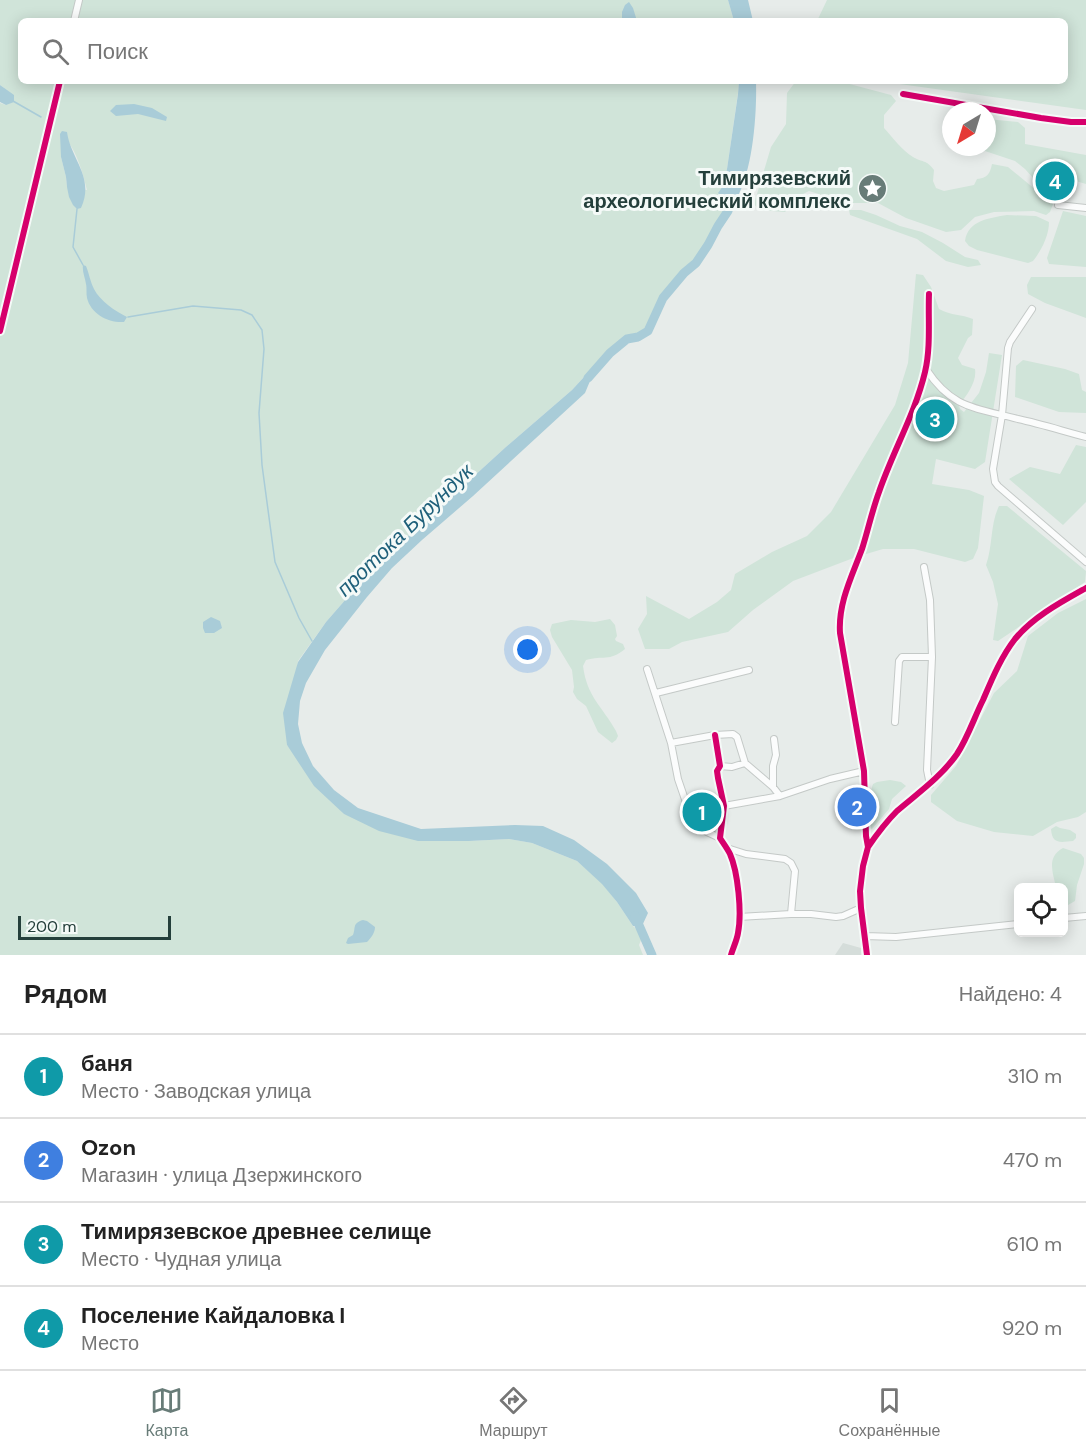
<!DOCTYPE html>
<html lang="ru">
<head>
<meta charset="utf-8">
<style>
	:root { --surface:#fff; --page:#f2f2f2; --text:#222; --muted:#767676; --line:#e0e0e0; --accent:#687c78 }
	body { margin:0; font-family:"DM Sans",sans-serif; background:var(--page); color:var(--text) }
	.controls { position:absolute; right:18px; bottom:18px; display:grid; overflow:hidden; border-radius:9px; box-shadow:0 3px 15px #0003 }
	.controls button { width:54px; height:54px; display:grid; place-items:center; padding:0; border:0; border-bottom:2px solid var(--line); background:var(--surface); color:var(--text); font:30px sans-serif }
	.compass { position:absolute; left:942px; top:102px; width:54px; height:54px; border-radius:50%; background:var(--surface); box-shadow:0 3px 15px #0003; rotate:218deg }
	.scale { position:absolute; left:18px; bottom:15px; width:153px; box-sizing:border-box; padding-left:6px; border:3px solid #243f3b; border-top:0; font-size:16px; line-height:21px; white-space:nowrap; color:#243f3b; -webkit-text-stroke:4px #f5faf8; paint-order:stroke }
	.you { position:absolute; left:528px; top:650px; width:21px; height:21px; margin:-15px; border:4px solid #fff; border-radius:50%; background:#1a73e8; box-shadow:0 0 0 9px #1a73e833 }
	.badge { display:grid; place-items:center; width:39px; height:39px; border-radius:50%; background:var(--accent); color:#fff; font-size:20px; font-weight:700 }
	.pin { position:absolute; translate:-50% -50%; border:3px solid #fff; box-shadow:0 2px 6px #0006 }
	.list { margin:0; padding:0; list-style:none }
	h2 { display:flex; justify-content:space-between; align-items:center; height:78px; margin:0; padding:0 24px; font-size:26px }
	h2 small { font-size:20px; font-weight:400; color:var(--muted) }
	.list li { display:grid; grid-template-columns:39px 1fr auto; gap:18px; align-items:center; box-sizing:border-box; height:84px; padding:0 24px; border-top:2px solid var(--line) }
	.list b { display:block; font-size:22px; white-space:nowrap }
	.list p { margin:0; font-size:20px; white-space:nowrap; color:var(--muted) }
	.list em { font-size:20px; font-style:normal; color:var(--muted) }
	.icon { flex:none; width:33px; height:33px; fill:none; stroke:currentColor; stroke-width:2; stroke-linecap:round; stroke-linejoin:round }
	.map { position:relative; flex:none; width:1086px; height:955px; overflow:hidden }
	.search { position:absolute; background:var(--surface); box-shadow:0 3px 15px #0003; left:18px; right:18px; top:18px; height:66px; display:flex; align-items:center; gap:15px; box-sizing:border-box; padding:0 21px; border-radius:9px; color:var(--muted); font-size:22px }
	.sheet { height:414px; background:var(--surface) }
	nav { display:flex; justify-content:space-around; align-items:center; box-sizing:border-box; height:84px; border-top:2px solid var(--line); background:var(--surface); font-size:16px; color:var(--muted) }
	nav a { display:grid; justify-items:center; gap:3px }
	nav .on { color:var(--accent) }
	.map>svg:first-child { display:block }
	.built { fill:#d5ddda }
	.green { fill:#d0e4d9; fill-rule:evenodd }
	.water { fill:#a9ccd8 }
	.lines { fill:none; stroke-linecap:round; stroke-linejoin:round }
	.stream { stroke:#a9ccd8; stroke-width:1.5 }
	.river { stroke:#a9ccd8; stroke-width:9 }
	.minor-casing { stroke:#c4c9c7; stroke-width:8 }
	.minor { stroke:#fbfcfc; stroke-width:6 }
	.cycleway-casing { stroke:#f5faf8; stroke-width:10 }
	.cycleway { stroke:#d6006c; stroke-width:6 }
	.labels { text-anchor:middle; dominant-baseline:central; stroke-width:6; stroke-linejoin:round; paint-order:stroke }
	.poi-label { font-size:20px; font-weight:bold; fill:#243f3b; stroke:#f5faf8; text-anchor:end }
	.water-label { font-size:21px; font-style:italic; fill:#1f607a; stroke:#f5faf8 }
</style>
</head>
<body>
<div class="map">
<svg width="1086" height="955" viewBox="0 0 1086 955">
	<rect width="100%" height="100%" fill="#e7ecea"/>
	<!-- built -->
	<path class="built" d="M843 943 861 948V955H835Z"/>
	<!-- green -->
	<path class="green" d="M0 0H728L734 21H21V81H739L738 93 727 169 723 186 726 196 732 198 728 211 718 226 708 245 696 263 684 273 663 298 648 331 638 337 627 339 610 353 595 369 584 377 572 390 507 446 394 549 360 583 326 622 298 661 287 745 344 814 469 841 509 839 532 843 577 861 602 883 617 902 633 926 643 935 639 945 643 955H0V103L6 105 4 88 0 85ZM61 136C75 143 83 174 87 190L67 187 66 177 61 157Z
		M827 0H1086V110L878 81H1065V21H817Z
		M796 81 842 82 891 95 896 101 884 115V128C893 138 902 150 913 157 923 163 926 159 934 170L933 181 936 188 944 191 974 185 977 179C987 178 990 174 992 164L1008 167 1053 204 1050 212 1046 215 1034 211 994 212 975 217 961 230 946 232 906 218 878 203H847L809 191 801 195 785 212 759 210 754 204 771 147 786 124 787 93Z
		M987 119 1018 122 1025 128V144L1086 155V184L1062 177 1051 181 1047 189 1042 188 1025 169 1015 161 979 149 977 147H987Z
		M849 210H861L876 215 900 226 922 232 943 243 965 257 978 260 981 265 968 267 946 261 917 239 850 215Z
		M1063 211 1086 216V267L1049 264 1047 258Z
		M1007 215 1036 216 1049 222C1049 236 1041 251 1033 261L1028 263 977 250 969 246 965 241C968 220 990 218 1007 215Z
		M916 274 923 275 931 287 939 309C952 316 961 314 973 319L972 335 968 338 958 358 962 365 975 369C977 382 967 395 959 405L960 409 964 412 979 393 986 372 989 353 1002 355 985 462 975 469 936 459 932 484 969 490 984 496 978 548 973 559 965 562 914 549H883L856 557 793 581 753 610 728 632 682 642 669 649H645L638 629 647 614 646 596 689 619 717 602 731 590 735 574 772 552 807 536 831 512 895 405 908 363Z
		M1031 277H1086V327V318L1045 303 1028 294 1027 285Z
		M1023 360 1065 369 1079 374 1082 390 1086 392V413L1059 412 1015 397 1016 366Z
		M1076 445 1086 447V502L1063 525 1009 479 1030 467 1060 474Z
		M999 506H1007L1086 571 1085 582 998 641 993 640 998 604 993 582 986 565C993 546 990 524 999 506Z
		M1086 599V812L1078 817 1057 822 1033 836 994 832 957 821 931 802V795L956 766 994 693 1017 671 1028 636 1058 613Z
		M610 619 615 625 617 636 615 639 616 641 623 644 625 649C609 662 603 655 586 660L583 666C587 697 602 706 616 731L618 736 616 740 612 743 598 732 586 706 577 699 573 692 574 687 572 670 552 637 550 630 552 624 571 620 595 622Z
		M890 780 901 782 906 786 892 799 889 809 872 829 870 828C869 818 869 794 873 784L877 782Z
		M1056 826 1060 828 1070 830 1076 834V838L1073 841C1061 842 1052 845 1051 829Z
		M1063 848 1081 854 1084 858V864L1077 885 1075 901 1068 905 1064 906V888L1056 887C1053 873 1046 857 1063 848Z"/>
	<!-- water -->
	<path class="water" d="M728 0H748L753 21H734Z
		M629 2 633 8 637 21 622 20V12L625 5Z
		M739 81H756C757 114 753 169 737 198 731 198 727 196 721 196L718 193 723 186 727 169 738 94Z
		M0 85 14 95V102L6 105 0 102Z
		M134 104 152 108 167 117 166 121 138 114 116 116 110 111 116 105Z
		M62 131 67 132C71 160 95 177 81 208L77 209 73 205 69 197 67 187 66 177 61 157 60 134Z
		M83 265 86 266C89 273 90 281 94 289 100 301 115 311 127 317L124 322C108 323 91 314 87 298 86 293 87 288 86 284 85 277 82 272 83 265Z
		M595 369 585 393 473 496 422 540 392 568 367 597 325 650 306 683 300 701 298 724 302 743 313 766 334 790 358 808 421 829 515 825 543 826 574 840 607 864 636 893 648 913 642 926H633L617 902 602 884 577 861 532 843 509 839 469 841H418L379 831 344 814 314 786 287 745 283 713 298 662 326 622 360 583 394 549 507 446 572 390 584 377Z
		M211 617 220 621 222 628 214 633H205L203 628V622Z
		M363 920 367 921 375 927C375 933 371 938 367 942L348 944 346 943 348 938 353 935C356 928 352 923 363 920Z"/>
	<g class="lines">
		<!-- stream -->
		<path class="stream" d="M13 101 41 117
			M77 209 73 247 83 265
			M128 317 193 306 241 310 252 315 262 330 264 349 259 413 262 465 275 562 299 618 312 641"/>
		<!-- river -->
		<path class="river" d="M588 378 610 353 627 339 638 337 648 331 663 298 684 273 696 263 708 245 718 226 728 211 735 188
			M635 916 652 955"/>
		<defs>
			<path id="minor" d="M74 21 79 0
				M903 94 1041 118 1071 122H1086
				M1058 205 1086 208
				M1032 309 1010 342 1008 348 1002 415 993 469 995 482 998 486 1086 562
				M0 331 60 81
				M926 369C952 409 976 408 1018 419 1041 424 1063 431 1086 437
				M924 567 930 600 932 657 927 770 930 785
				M647 669 671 743 678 779 691 817 707 832 720 838
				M656 693 749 670
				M895 722 899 661 902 657H932
				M715 735 720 766 717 771 718 778 724 806 720 838C723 843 727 848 730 854 738 872 742 913 738 933 737 940 733 948 731 955
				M671 743 715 735 733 734 737 737 745 763 773 787 780 796
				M720 766 732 767 745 763
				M773 787V766L776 755 774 739
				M724 806 780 796 830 779 864 771
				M868 847C877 834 886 822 897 811 918 793 941 777 957 754 968 737 974 718 983 700 992 679 1001 657 1015 639 1033 617 1061 602 1086 588
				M727 848 746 854 785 859 791 863 795 871 791 914
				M739 917 791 914H811L836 917 843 916 861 908
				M1064 918 1086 916
				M865 936 896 937 1018 924
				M867 955 861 908 860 891 863 866 868 847 866 836 864 771 840 633C838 603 852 576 862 549 868 530 872 511 879 492 893 451 915 414 925 372 931 347 928 319 929 294"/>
		</defs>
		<!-- minor casing -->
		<use href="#minor" class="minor-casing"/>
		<!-- minor -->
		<use href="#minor" class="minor"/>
		<defs>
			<path id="cycleway" d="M903 94 1041 118 1071 122H1086
				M0 331 60 81
				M715 735 720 766 717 771 718 778 724 806 720 838C723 843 727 848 730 854 738 872 742 913 738 933 737 940 733 948 731 955
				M868 847C877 834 886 822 897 811 918 793 941 777 957 754 968 737 974 718 983 700 992 679 1001 657 1015 639 1033 617 1061 602 1086 588
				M867 955 861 908 860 891 863 866 868 847 866 836 864 771 840 633C838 603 852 576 862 549 868 530 872 511 879 492 893 451 915 414 925 372 931 347 928 319 929 294"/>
		</defs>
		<!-- cycleway casing -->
		<use href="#cycleway" class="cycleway-casing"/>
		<!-- cycleway -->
		<use href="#cycleway" class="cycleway"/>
	</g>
	<!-- icons -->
	<defs>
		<symbol id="sight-disc" viewBox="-11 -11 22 22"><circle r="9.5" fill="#687c78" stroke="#f5faf8"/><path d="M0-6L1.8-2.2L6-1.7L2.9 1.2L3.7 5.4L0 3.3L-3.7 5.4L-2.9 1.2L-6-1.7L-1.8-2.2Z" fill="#fff"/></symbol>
	</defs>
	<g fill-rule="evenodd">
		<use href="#sight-disc" x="856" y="172" width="33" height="33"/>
	</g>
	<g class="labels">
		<!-- poi labels -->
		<g class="poi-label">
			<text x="851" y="178">Тимирязевский<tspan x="851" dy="23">археологический комплекс</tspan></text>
		</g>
		<!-- water labels -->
		<g class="water-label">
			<text transform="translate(405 530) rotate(-44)">протока Бурундук</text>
		</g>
	</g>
</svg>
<div class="controls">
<button><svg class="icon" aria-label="locate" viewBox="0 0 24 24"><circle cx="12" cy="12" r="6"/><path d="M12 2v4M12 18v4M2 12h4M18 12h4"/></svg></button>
</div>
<svg class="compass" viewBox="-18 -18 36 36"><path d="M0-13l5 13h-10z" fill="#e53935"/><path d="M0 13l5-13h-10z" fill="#767676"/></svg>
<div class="scale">200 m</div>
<div class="you"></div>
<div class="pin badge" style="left:702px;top:812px;background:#0f9aa8">1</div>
<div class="pin badge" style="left:857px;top:807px;background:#3f7fe0">2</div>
<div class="pin badge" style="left:935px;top:419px;background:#0f9aa8">3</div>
<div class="pin badge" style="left:1055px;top:181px;background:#0f9aa8">4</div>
<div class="search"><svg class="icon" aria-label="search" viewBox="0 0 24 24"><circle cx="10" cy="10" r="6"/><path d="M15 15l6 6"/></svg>Поиск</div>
</div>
<section class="sheet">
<h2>Рядом<small>Найдено: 4</small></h2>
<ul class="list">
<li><span class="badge" style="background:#0f9aa8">1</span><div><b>баня</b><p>Место · Заводская улица</p></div><em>310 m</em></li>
<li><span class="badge" style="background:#3f7fe0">2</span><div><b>Ozon</b><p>Магазин · улица Дзержинского</p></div><em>470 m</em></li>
<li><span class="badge" style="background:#0f9aa8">3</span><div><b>Тимирязевское древнее селище</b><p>Место · Чудная улица</p></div><em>610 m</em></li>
<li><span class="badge" style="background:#0f9aa8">4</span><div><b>Поселение Кайдаловка I</b><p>Место</p></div><em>920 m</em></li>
</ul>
</section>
<nav>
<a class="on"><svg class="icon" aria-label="map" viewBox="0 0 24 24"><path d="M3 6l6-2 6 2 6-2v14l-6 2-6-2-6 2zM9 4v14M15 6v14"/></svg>Карта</a>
<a><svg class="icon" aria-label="directions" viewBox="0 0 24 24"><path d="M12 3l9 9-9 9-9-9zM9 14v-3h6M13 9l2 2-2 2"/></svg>Маршрут</a>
<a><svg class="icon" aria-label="saved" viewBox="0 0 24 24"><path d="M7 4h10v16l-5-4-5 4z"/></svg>Сохранённые</a>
</nav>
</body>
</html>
